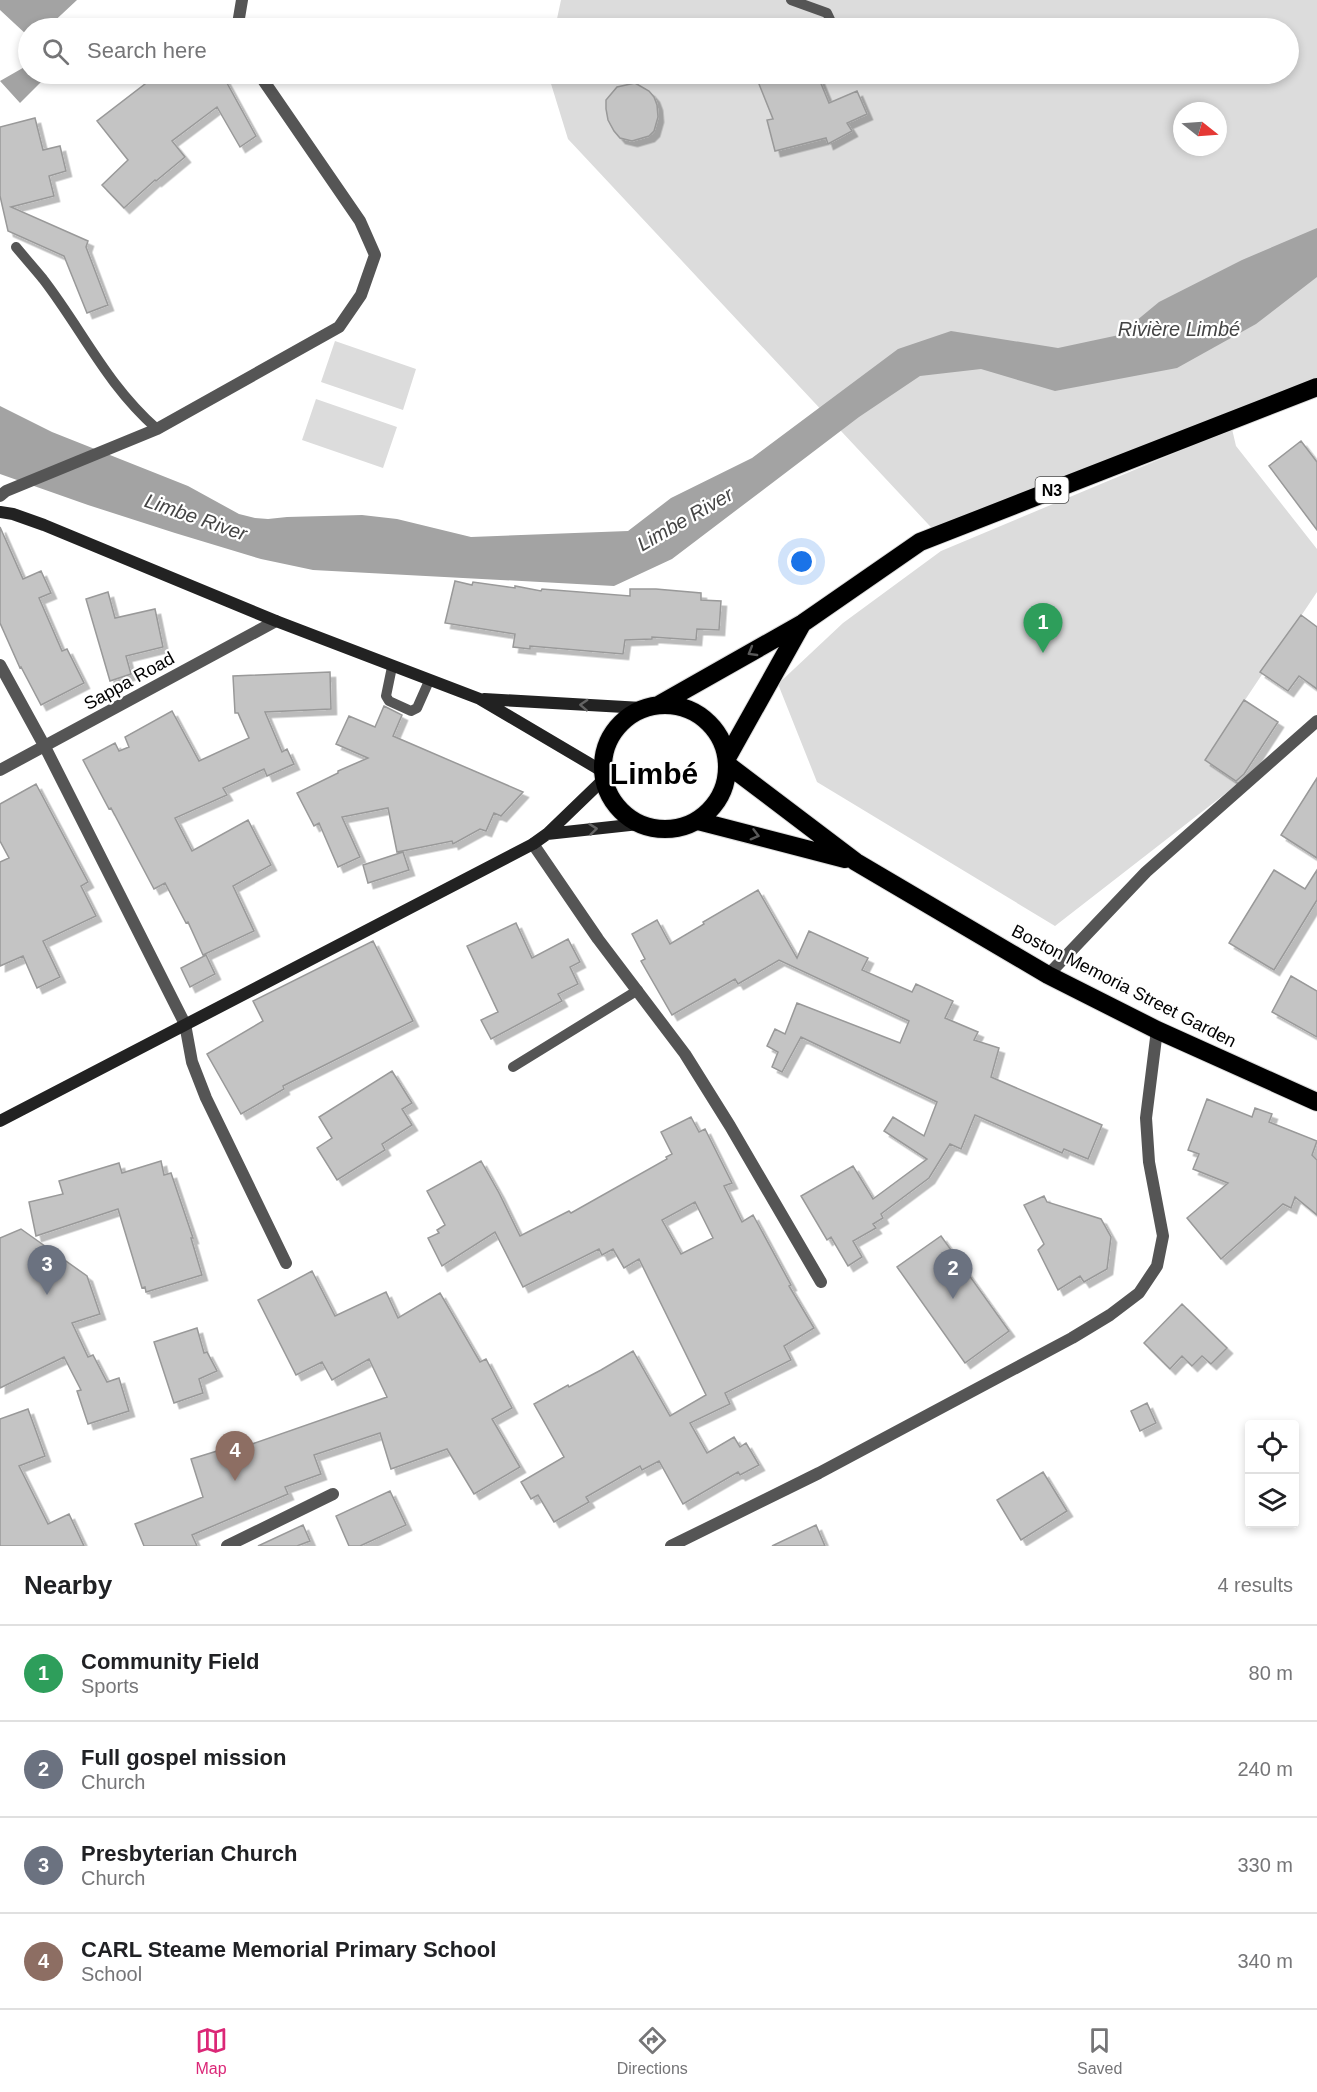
<!DOCTYPE html>
<html lang="en">
<head>
<meta charset="utf-8">
<style>
	:root { --surface:#fff; --page:#f6f6f6; --text:#202124; --muted:#757577; --line:#e0e0e0; --accent:#db2777 }
	body { margin:0; font-family:Helvetica,sans-serif; background:var(--page); color:var(--text) }
	.controls { position:absolute; right:18px; bottom:18px; display:grid; overflow:hidden; border-radius:6px; box-shadow:0 3px 9px #0003 }
	.controls button { width:54px; height:54px; display:grid; place-items:center; padding:0; border:0; border-bottom:2px solid var(--line); background:var(--surface); color:var(--text); font:30px sans-serif }
	.compass { position:absolute; left:1173px; top:102px; width:54px; height:54px; border-radius:50%; background:var(--surface); box-shadow:0 3px 9px #0003; rotate:107deg }
	.you { position:absolute; left:802px; top:562px; width:21px; height:21px; margin:-15px; border:4px solid #fff; border-radius:50%; background:#1a73e8; box-shadow:0 0 0 9px #1a73e833 }
	.badge { display:grid; place-items:center; width:39px; height:39px; border-radius:50%; background:var(--accent); color:#fff; font-size:20px; font-weight:700 }
	.pin { position:absolute; translate:-50% -50px; filter:drop-shadow(0 2px 3px #0008) }
	.pin::after { content:''; position:absolute; top:32px; width:21px; height:18px; background:inherit; clip-path:polygon(0 0,100% 0,50% 100%) }
	.list { margin:0; padding:0; list-style:none }
	h2 { display:flex; justify-content:space-between; align-items:center; height:78px; margin:0; padding:0 24px; font-size:26px }
	h2 small { font-size:20px; font-weight:400; color:var(--muted) }
	.list li { display:grid; grid-template-columns:39px 1fr auto; gap:18px; align-items:center; box-sizing:border-box; height:96px; padding:0 24px; border-top:2px solid var(--line) }
	.list b { display:block; font-size:22px; white-space:nowrap }
	.list p { margin:0; font-size:20px; white-space:nowrap; color:var(--muted) }
	.list em { font-size:20px; font-style:normal; color:var(--muted) }
	.icon { flex:none; width:33px; height:33px; fill:none; stroke:currentColor; stroke-width:2; stroke-linecap:round; stroke-linejoin:round }
	.map { position:relative; flex:none; width:1317px; height:1546px; overflow:hidden }
	.search { position:absolute; background:var(--surface); box-shadow:0 3px 9px #0003; left:18px; right:18px; top:18px; height:66px; display:flex; align-items:center; gap:15px; box-sizing:border-box; padding:0 21px; border-radius:33px; color:var(--muted); font-size:22px }
	.sheet { height:462px; background:var(--surface) }
	nav { display:flex; justify-content:space-around; align-items:center; box-sizing:border-box; height:84px; border-top:2px solid var(--line); background:var(--surface); font-size:16px; color:var(--muted) }
	nav a { display:grid; justify-items:center; gap:3px }
	nav .on { color:var(--accent) }
	.map>svg:first-child { display:block }
	.green { fill:#dcdcdc; fill-rule:evenodd }
	.water { fill:#a3a3a3 }
	.building { fill:#c4c4c4; stroke:#999; stroke-width:1.5; fill-rule:evenodd; filter:url(#shadow) }
	.lines { fill:none; stroke-linecap:round; stroke-linejoin:round }
	.highway-casing { stroke:#dbdbdb; stroke-width:20 }
	.lane { stroke:#555; stroke-width:10 }
	.street { stroke:#555; stroke-width:12 }
	.secondary { stroke:#222; stroke-width:12 }
	.highway { stroke:#000; stroke-width:18 }
	.oneway { stroke:#595959 }
	.oneway2 { stroke:#646464 }
	.labels { text-anchor:middle; dominant-baseline:central; stroke-width:4.5; stroke-linejoin:round; paint-order:stroke }
	.shield { fill:#fff; stroke:#4c4c4c; stroke-width:1.5 }
	.shield-label { font-size:16px; font-weight:bold; fill:#000 }
	.street-label { font-size:18px; fill:#000; stroke:#fff }
	.water-label { font-size:20px; font-style:italic; fill:#444; stroke:#fff }
	.town-label { font-size:30px; font-weight:bold; fill:#000; stroke:#fff }
</style>
</head>
<body>
<div class="map">
<svg width="1317" height="1546" viewBox="0 0 1317 1546">
	<defs>
		<filter id="shadow"><feDropShadow dx="5.5" dy="5.5" stdDeviation="0" flood-color="#0004"/></filter>
	</defs>
	<rect width="100%" height="100%" fill="#fff"/>
	<!-- green -->
	<path class="green" d="M561 0H1317V387L942 539 568 139 548 74H1288V28H555ZM1182 111H1218V147H1182Z
		M335 341 416 369 403 410 321 382Z
		M316 399 397 427 383 468 302 440Z
		M1232 429 1236 446 1317 549V592L1205 760 1239 783 1055 926 817 782 778 684 843 623 941 551Z"/>
	<!-- water -->
	<path class="water" d="M0 0H77L47 28H28V36L0 10Z
		M28 65V74L48 75 20 103 0 81Z
		M1317 228V277L1256 324 1177 368 1055 391 981 369 920 376 859 417 672 559 614 586 313 570 261 559 175 533 88 505 0 474V406L52 432 188 486 239 514 255 518 268 519 287 517 362 515 397 519 471 537 628 531 671 498 752 458 898 349 951 331 1058 348 1119 335 1159 302 1242 260Z"/>
	<!-- building -->
	<path class="building" d="M158 74H222L256 136 240 147 217 107 172 141 185 157 156 181 155 180 124 208 102 185 128 160 97 121Z
		M755 74H817L829 103 857 91 867 114 847 123 852 131 828 144 826 138 775 151 767 120 773 119Z
		M635 83 649 91 654 97 657 105 658 117 654 131 649 136 632 141 620 138 614 131 608 120 606 109V100L617 87Z
		M35 118 43 150 60 146 66 171 49 176 54 196 11 207 88 241 86 247 108 305 87 313 64 256 8 231 0 196V127Z
		M1301 441 1317 462V530L1269 466Z
		M0 527 23 579 41 571 51 593 39 598 62 651 67 649 84 683 41 705 21 667 20 668 0 623Z
		M455 581 472 585 473 582 515 588V586L541 591 542 589 630 596V589H656L701 593V600L721 601 719 630 697 629 696 640 652 637V639L625 640 623 654 530 646V649L513 647 515 634 445 623Z
		M108 592 115 618 155 609 163 647 126 656 131 674 110 681 86 599Z
		M1301 615 1317 627V689L1299 676 1288 691 1260 672Z
		M330 672 331 709 265 712 282 752 287 749 294 764 267 776 264 769 223 788 227 795 175 818 192 851 248 820 271 865 233 886 254 931 203 955 188 922 186 923 165 883 154 889 111 808 109 809 83 760 115 743 119 751 129 747 125 737 172 711 199 761 249 738 238 713H235L233 676Z
		M1244 700 1278 722 1244 774 1236 781 1205 760Z
		M384 706 402 715 393 736 523 792 501 816 494 813 486 831 480 829 453 844 452 841 397 852 388 808 342 817 360 857 338 867 319 823 314 826 297 793 338 773V771L368 758 336 744 349 716 375 727Z
		M1317 778V858L1281 835Z
		M36 784 88 882 81 886 96 916 43 941 60 977 37 988 23 956 0 966V862L9 858 0 841V804Z
		M403 852 409 870 368 883 363 865Z
		M1274 870 1305 889 1317 870V900L1274 970 1229 943Z
		M758 890 797 958 809 931 868 958 862 970 912 992 916 984 953 1001 945 1018 978 1032 974 1040 999 1048 991 1077 1102 1125 1088 1159 1064 1149 1062 1153 975 1115 961 1149 950 1144 929 1178 881 1214 883 1218 873 1224 876 1228 853 1241 862 1257 848 1266 831 1237 827 1240 801 1196 853 1166 873 1199 927 1159 884 1131 893 1117 924 1136 937 1102 801 1037 782 1072 772 1067 778 1052 767 1046 775 1029 785 1034 797 1003 900 1043 909 1021 779 960 738 984 735 979 672 1015 641 961 645 959 632 934 657 920 670 944 704 924 703 922Z
		M516 923 532 958 568 939 580 962 570 967 578 984 558 994 562 1001 491 1039 481 1020 498 1012 467 946Z
		M373 941 413 1021 283 1086 284 1089 241 1114 207 1054 263 1021 253 1001Z
		M206 955 215 974 190 987 181 968Z
		M1291 976 1317 991V1037L1272 1012Z
		M392 1071 412 1103 402 1109 412 1125 382 1144 385 1150 337 1180 317 1148 332 1138 319 1117Z
		M1207 1099 1252 1117 1255 1108 1272 1114 1269 1122 1317 1141 1312 1155 1317 1160V1215L1295 1197 1291 1208 1283 1204 1221 1259 1187 1218 1228 1183 1193 1169 1199 1154 1188 1150Z
		M691 1117 699 1132 705 1129 732 1183 724 1186 742 1222 753 1215 791 1285 789 1286 814 1328 784 1346 791 1360 725 1393 730 1404 690 1423 707 1453 734 1437 740 1447 746 1443 759 1465 740 1475 738 1472 683 1504 659 1461 642 1470 640 1466 586 1497 589 1502 554 1522 538 1495 531 1499 521 1482 564 1457 534 1404 568 1385 569 1387 601 1370 633 1351 670 1416 706 1395 639 1259 624 1268 613 1249 602 1255 599 1249 523 1287 495 1232 442 1266 428 1238 439 1233 437 1230 445 1225 427 1191 481 1161 499 1193 520 1236 569 1211 571 1213 667 1159 666 1157 672 1154 661 1132ZM695 1202 713 1238 681 1254 662 1220Z
		M161 1161 164 1175 171 1173 193 1238H191L202 1275 146 1292 145 1287 142 1288 118 1209 36 1236 29 1202 63 1194 59 1181 119 1163 122 1173Z
		M1044 1196 1047 1202 1101 1219 1111 1237 1107 1269 1084 1282 1080 1276 1058 1290 1038 1250 1044 1244 1024 1205Z
		M21 1229 87 1276 100 1314 72 1323 88 1357 93 1355 107 1382 119 1378 129 1411 88 1424 77 1391 81 1390 64 1357 0 1388V1238Z
		M941 1236 1009 1331 965 1363 897 1267Z
		M312 1271 335 1316 386 1292 398 1318 440 1293 480 1362 486 1359 512 1408 492 1419 520 1467 474 1494 447 1449 391 1469 380 1433 314 1455 321 1474 285 1487 288 1494 192 1535 197 1546H144L135 1524 203 1497 191 1459 227 1448 229 1452 387 1397 369 1359 332 1380 322 1362 296 1375 258 1300Z
		M1182 1304 1227 1348 1211 1364 1202 1356 1192 1366 1182 1356 1170 1369 1144 1343Z
		M197 1328 204 1353 207 1352 217 1371 199 1379 203 1393 174 1403 154 1342Z
		M1147 1403 1156 1423 1140 1431 1131 1411Z
		M28 1409 45 1456 19 1466 48 1524 69 1514 84 1546H0V1419Z
		M1043 1472 1067 1511 1021 1540 997 1500Z
		M390 1491 406 1525 360 1546H349L336 1516Z
		M303 1525 310 1541 297 1546H258Z
		M816 1525 825 1546H772Z"/>
	<g class="lines">
		<defs>
			<path id="highway" d="M660 704 803 623 920 542 1317 387
				M603 767a62 62 0 1 1 124 0a62 62 0 1 1-124 0Z
				M727 758 802 624
				M728 765 856 862 1048 975 1157 1030 1317 1102
				M698 821 845 859"/>
		</defs>
		<!-- highway casing -->
		<use href="#highway" class="highway-casing"/>
		<!-- lane -->
		<path class="lane" d="M791 0 827 13 834 28
			M16 247C25 258 34 268 43 279 83 331 106 384 157 429
			M392 667 386 696 389 701 411 711 417 708 429 681
			M513 1067 638 990"/>
		<!-- street -->
		<path class="street" d="M240 28 238 24 242 0
			M0 496 6 491 157 429 339 327 361 295 375 255 360 221 259 74
			M0 665 45 747 185 1024 192 1062 206 1098 286 1263
			M0 770 276 621
			M533 844 598 939 685 1054 730 1126 821 1282
			M1048 975 1146 872 1317 721
			M227 1546 333 1494
			M671 1546 819 1473 1072 1338 1110 1315 1139 1293 1157 1266 1163 1236 1149 1162 1146 1118 1157 1030"/>
		<!-- secondary -->
		<path class="secondary" d="M0 512 13 514 44 525 276 621 480 699 602 771
			M484 699 642 708
			M547 834 639 824
			M0 1121 533 844 547 834 603 780"/>
		<!-- highway -->
		<use href="#highway" class="highway"/>
	</g>
	<!-- one-way arrows -->
	<defs><path id="oneway-chevron" d="M-2-3.5L2.5 0L-2 3.5" fill="none" stroke-width="1.6" stroke-linecap="round" stroke-linejoin="round" transform="scale(1.5)"/></defs>
	<g class="oneway">
		<use href="#oneway-chevron" transform="translate(752 652) rotate(150)"/>
		<use href="#oneway-chevron" transform="translate(755 835) rotate(15)"/>
	</g>
	<g class="oneway2">
		<use href="#oneway-chevron" transform="translate(584 705) rotate(-177)"/>
		<use href="#oneway-chevron" transform="translate(593 829) rotate(-6)"/>
	</g>
	<g class="labels">
		<!-- shield labels -->
		<rect class="shield" x="1035.5" y="477" width="33" height="26" rx="4.5"/>
		<g class="shield-label">
			<text x="1052" y="490">N3</text>
		</g>
		<!-- street labels -->
		<g class="street-label">
			<text transform="translate(129 681) rotate(-29)">Sappa Road</text>
			<text transform="translate(1124 986) rotate(27)">Boston Memoria Street Garden</text>
		</g>
		<!-- water labels -->
		<g class="water-label">
			<text x="1179" y="329">Rivière Limbé</text>
			<text transform="translate(196 517) rotate(19)">Limbe River</text>
			<text transform="translate(685 519) rotate(-30)">Limbe River</text>
		</g>
		<!-- town labels -->
		<g class="town-label">
			<text x="654" y="773">Limbé</text>
		</g>
	</g>
</svg>
<div class="controls">
<button><svg class="icon" aria-label="locate" viewBox="0 0 24 24"><circle cx="12" cy="12" r="6"/><path d="M12 2v4M12 18v4M2 12h4M18 12h4"/></svg></button>
<button><svg class="icon" aria-label="layers" viewBox="0 0 24 24"><path d="M12 4l9 5-9 5-9-5zM3 14l9 5 9-5"/></svg></button>
</div>
<svg class="compass" viewBox="-18 -18 36 36"><path d="M0-13l5 13h-10z" fill="#e53935"/><path d="M0 13l5-13h-10z" fill="#757577"/></svg>
<div class="you"></div>
<div class="pin badge" style="left:1043px;top:653px;background:#2e9e5b">1</div>
<div class="pin badge" style="left:953px;top:1299px;background:#6b7280">2</div>
<div class="pin badge" style="left:47px;top:1295px;background:#6b7280">3</div>
<div class="pin badge" style="left:235px;top:1481px;background:#8d6e63">4</div>
<div class="search"><svg class="icon" aria-label="search" viewBox="0 0 24 24"><circle cx="10" cy="10" r="6"/><path d="M15 15l6 6"/></svg>Search here</div>
</div>
<section class="sheet">
<h2>Nearby<small>4 results</small></h2>
<ul class="list">
<li><span class="badge" style="background:#2e9e5b">1</span><div><b>Community Field</b><p>Sports</p></div><em>80 m</em></li>
<li><span class="badge" style="background:#6b7280">2</span><div><b>Full gospel mission</b><p>Church</p></div><em>240 m</em></li>
<li><span class="badge" style="background:#6b7280">3</span><div><b>Presbyterian Church</b><p>Church</p></div><em>330 m</em></li>
<li><span class="badge" style="background:#8d6e63">4</span><div><b>CARL Steame Memorial Primary School</b><p>School</p></div><em>340 m</em></li>
</ul>
</section>
<nav>
<a class="on"><svg class="icon" aria-label="map" viewBox="0 0 24 24"><path d="M3 6l6-2 6 2 6-2v14l-6 2-6-2-6 2zM9 4v14M15 6v14"/></svg>Map</a>
<a><svg class="icon" aria-label="directions" viewBox="0 0 24 24"><path d="M12 3l9 9-9 9-9-9zM9 14v-3h6M13 9l2 2-2 2"/></svg>Directions</a>
<a><svg class="icon" aria-label="saved" viewBox="0 0 24 24"><path d="M7 4h10v16l-5-4-5 4z"/></svg>Saved</a>
</nav>
</body>
</html>
